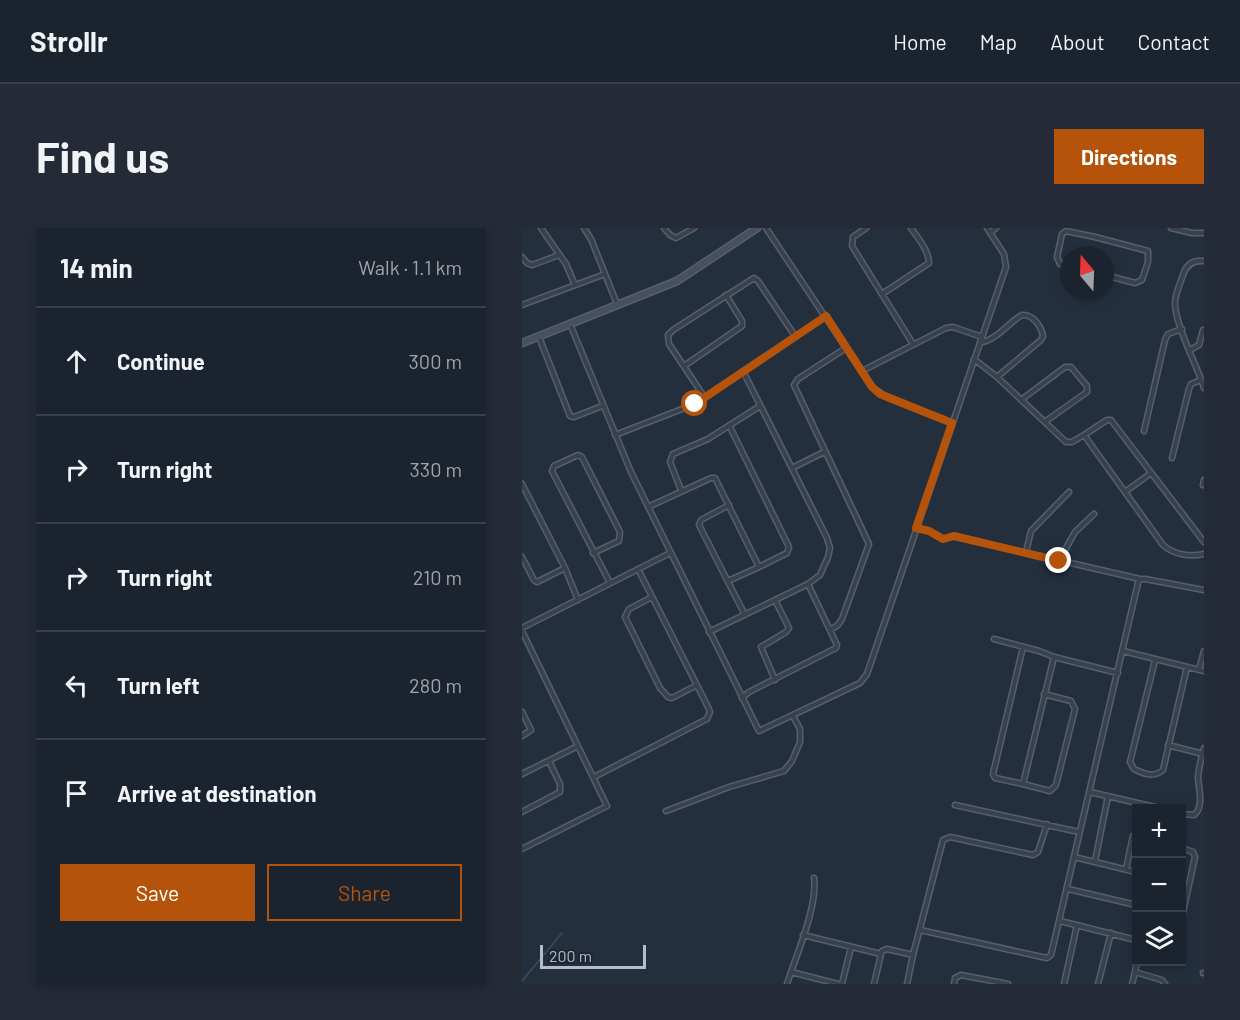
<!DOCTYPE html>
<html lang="en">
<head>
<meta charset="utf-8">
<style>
	:root { --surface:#1b232e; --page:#242b36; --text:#f1f3f6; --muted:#a0a4aa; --line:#39404a; --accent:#b45309 }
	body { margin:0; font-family:Barlow,sans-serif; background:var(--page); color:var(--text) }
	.controls { position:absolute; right:18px; bottom:18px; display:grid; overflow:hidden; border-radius:0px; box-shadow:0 3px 9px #0003 }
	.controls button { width:54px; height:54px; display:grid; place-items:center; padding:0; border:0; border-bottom:2px solid var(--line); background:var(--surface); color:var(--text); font:30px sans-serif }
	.compass { position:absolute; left:538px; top:18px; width:54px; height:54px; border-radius:50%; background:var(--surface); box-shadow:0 3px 9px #0003; rotate:341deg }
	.scale { position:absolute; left:18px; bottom:15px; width:106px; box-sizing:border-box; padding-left:6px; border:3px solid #b4bcc9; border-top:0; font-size:16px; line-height:21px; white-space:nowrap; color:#b4bcc9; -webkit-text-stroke:4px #1d2633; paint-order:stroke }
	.stop { position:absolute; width:18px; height:18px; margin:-14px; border:4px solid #b45309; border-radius:50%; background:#fff }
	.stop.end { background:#b45309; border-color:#fff; box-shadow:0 2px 6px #0008 }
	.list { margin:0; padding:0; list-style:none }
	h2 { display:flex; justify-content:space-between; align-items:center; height:78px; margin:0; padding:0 24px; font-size:26px }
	h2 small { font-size:20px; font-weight:400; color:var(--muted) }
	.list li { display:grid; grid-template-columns:39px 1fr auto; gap:18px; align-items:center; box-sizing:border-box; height:108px; padding:0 24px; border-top:2px solid var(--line) }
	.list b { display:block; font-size:22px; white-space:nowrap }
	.list em { font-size:20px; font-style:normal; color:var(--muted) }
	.actions { display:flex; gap:12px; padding:18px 24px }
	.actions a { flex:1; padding:14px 0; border:2px solid var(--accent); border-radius:0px; text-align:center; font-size:21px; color:var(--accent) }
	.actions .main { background:var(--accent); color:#fff }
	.icon { flex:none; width:33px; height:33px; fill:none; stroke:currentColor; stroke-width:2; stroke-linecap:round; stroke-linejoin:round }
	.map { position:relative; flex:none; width:682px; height:756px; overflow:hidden; border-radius:0px }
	header { display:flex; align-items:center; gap:36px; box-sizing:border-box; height:84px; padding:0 30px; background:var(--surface); border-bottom:2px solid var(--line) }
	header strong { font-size:28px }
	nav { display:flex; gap:33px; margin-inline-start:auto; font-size:21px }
	.intro { display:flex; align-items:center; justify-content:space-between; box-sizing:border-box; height:144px; padding:0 36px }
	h1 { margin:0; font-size:42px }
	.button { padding:15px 27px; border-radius:0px; background:var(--accent); color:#fff; font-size:21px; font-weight:700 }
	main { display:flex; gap:36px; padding:0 36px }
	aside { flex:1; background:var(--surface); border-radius:0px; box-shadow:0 3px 9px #0003 }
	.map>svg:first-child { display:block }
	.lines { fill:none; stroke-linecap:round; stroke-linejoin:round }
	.stream { stroke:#394c67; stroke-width:1.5 }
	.street-casing { stroke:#565f6c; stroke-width:7 }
	.secondary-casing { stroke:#565f6c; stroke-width:9 }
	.street { stroke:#38414e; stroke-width:4 }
	.secondary { stroke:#465061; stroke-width:6 }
	.route { stroke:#b45309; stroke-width:8 }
</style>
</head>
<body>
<header>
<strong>Strollr</strong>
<nav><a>Home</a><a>Map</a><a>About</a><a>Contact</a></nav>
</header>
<div class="intro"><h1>Find us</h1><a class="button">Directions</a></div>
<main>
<aside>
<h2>14 min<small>Walk · 1.1 km</small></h2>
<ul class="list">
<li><svg class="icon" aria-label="ahead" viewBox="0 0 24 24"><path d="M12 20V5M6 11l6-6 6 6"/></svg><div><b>Continue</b></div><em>300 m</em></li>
<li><svg class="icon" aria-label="right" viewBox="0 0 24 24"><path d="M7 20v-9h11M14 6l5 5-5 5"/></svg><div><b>Turn right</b></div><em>330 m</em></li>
<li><svg class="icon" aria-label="right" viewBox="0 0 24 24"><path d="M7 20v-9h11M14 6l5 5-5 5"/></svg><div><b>Turn right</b></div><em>210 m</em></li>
<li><svg class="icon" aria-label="left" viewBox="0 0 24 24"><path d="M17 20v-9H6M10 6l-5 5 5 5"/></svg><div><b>Turn left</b></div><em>280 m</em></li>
<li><svg class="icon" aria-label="arrive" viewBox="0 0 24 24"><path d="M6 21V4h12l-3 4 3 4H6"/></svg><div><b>Arrive at destination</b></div></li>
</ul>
<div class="actions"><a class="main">Save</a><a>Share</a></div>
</aside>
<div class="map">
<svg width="682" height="756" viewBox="0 0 682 756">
	<rect width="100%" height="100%" fill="#242f3e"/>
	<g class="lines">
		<!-- stream -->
		<path class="stream" d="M0 753 40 705"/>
		<defs>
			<path id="street" d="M19 0 44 36 53 57
				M62 0 69 11 95 76
				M142 0 148 7 154 10 172 0
				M244 0 350 159 366 170 430 195
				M344 0 331 9 330 18 391 116
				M649 0 670 5H682
				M468 5 474 0
				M0 29 5 35 10 37 37 27
				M682 33C671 32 664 37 661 47 658 56 653 66 653 75 653 97 675 137 682 160
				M547 38 538 36 535 29 540 6 544 3 573 9 626 23V34L620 52 613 55 583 47
				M360 66 407 35C407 23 396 10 389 0
				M0 77 83 46
				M48 96 109 244 237 503 338 455 345 446 484 39 482 26 465 0
				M17 109 48 188 52 189 80 178
				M458 114C473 114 487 94 500 87 511 86 519 98 521 108L519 112 475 149
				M668 122 677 117 681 102
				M452 131 475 149 544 214H550L562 207 641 317C652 327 668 329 682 326
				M162 138 220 98V93L204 67
				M340 143 424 100 431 99 460 109
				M183 170 147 116 146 107 151 102 232 50 236 53 273 108
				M499 172 543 139H549L565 158V164L524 193
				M622 203 643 112 646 106 660 101
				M93 207 173 176 304 88
				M562 207 585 192H589L682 314
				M650 230 667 161 669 156 679 152
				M270 240 302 224
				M0 256 43 340 56 372
				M681 257 682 252
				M159 262 148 234 151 226 186 211 238 178
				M603 264 629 245
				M207 277 179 292 177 297 223 387
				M126 279 189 250H193L237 339 265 325 267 319 208 199
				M394 300 407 303 421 311 432 308 618 351
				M504 324 509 303 547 264
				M71 325 97 313 98 304 60 229 56 227 32 238 30 243 88 355
				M0 329 12 352 15 354 43 340
				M537 333 553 304 572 286
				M206 353 237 339
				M130 369 107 381 103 389 138 460 146 469 150 470 175 457
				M253 372 267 400 264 404 239 419 253 452
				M0 400 148 325
				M308 402 316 397 320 391 347 316 272 157 276 151 324 120
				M0 403 85 578 0 621
				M187 404 286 356 298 347 306 329 308 320 305 310 221 143
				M472 411 517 423 532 429
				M501 419 471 546 473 550 501 556
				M601 423 682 443
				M633 432 608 534 612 541C622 546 632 550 641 542L665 439
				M677 442 682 423
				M522 466 549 473 553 481 534 557 528 563 501 556 532 429 596 445
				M220 470 227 464 314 420 315 417 286 356
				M0 484 9 502 0 508
				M646 517 681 526
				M0 546 56 518
				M72 549 185 491 188 484 187 481 116 341
				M568 564 637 580
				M433 577 557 604
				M144 583 207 559 262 543 270 533 278 514V501L271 488
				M0 584 38 564V556L27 533
				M660 586 672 587C682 579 677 563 676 550 676 541 680 529 682 520
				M660 620 671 624 673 629 660 689
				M552 629 614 644
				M573 633 586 568
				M604 641 611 608
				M546 661 614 677
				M538 693 614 712
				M398 702 520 729 525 730 529 727 616 355 618 351H623L682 362
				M281 707 359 726 352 756
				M359 726 360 723 365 721 391 727 385 756
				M391 727 421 612 428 609 511 627 516 624 525 596
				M615 734 613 744 640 752 643 756
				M269 744 316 756
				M681 745H682
				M265 756C274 728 296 678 292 650
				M320 756 329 719
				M432 756 433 750 439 747 486 756
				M542 756 555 697
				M576 756 589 705
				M610 756 613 744"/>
			<path id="secondary" d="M0 115 155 53 235 0"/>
		</defs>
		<!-- street casing -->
		<use href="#street" class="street-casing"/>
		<!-- secondary casing -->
		<use href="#secondary" class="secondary-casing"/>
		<!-- street -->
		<use href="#street" class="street"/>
		<!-- secondary -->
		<use href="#secondary" class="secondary"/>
	</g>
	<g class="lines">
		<!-- route -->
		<path class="route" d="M173 176 304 88 350 159 358 166 430 195 394 300 407 303 421 311 432 308 537 333"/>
	</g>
</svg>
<div class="controls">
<button>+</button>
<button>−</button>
<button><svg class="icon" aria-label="layers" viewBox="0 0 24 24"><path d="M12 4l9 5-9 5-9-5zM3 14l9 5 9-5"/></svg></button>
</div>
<svg class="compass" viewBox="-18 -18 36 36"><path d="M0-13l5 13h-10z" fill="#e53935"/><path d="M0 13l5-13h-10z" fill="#a0a4aa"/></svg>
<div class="scale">200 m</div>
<div class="stop" style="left:173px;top:176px"></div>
<div class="stop end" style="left:537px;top:333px"></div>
</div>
</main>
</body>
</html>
